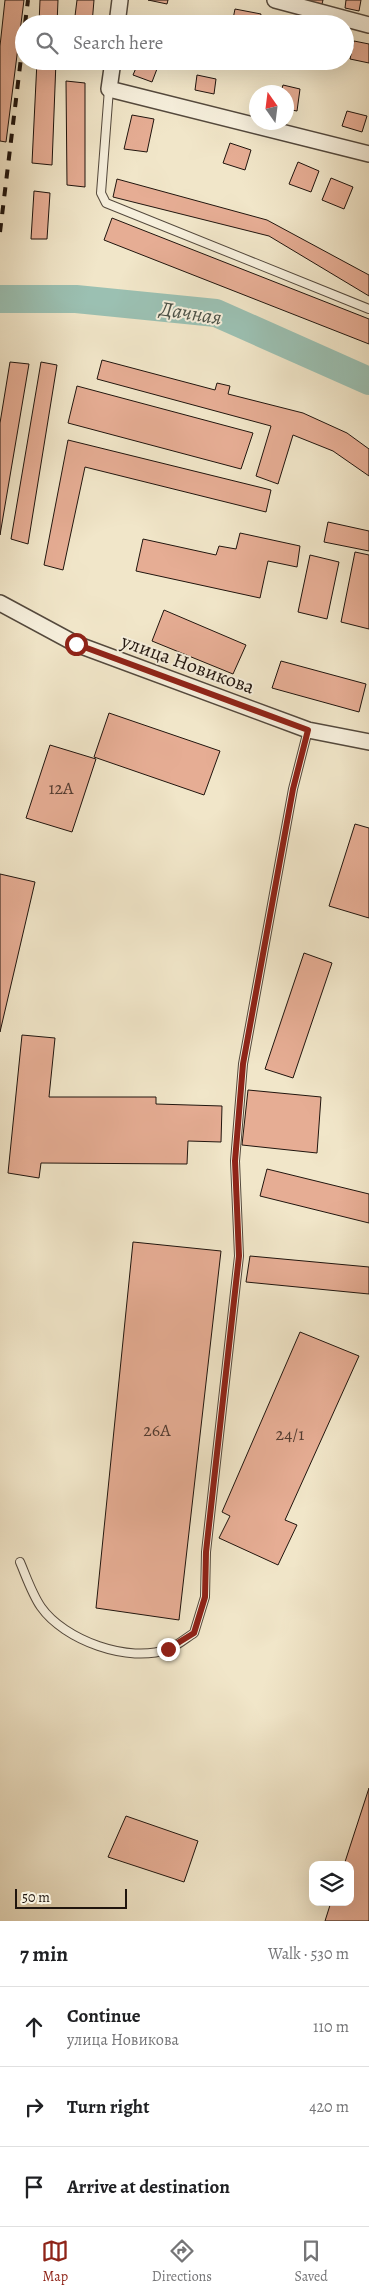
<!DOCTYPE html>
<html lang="en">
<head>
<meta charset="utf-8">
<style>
	:root { --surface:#fff; --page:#f6f6f6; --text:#202124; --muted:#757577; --line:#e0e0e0; --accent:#8f2418 }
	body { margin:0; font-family:Alegreya,serif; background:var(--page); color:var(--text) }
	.controls { position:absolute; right:15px; bottom:15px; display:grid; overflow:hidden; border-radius:10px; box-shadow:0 5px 20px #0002 }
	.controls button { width:45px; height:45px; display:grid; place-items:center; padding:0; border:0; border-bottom:1px solid var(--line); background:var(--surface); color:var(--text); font:25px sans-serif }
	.compass { position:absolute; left:249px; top:85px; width:45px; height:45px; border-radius:50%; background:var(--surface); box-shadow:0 5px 20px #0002; rotate:346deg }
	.scale { position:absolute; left:15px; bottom:12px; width:112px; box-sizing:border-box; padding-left:5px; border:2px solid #20150e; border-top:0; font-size:14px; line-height:18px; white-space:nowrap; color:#20150e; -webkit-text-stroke:4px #f6efdc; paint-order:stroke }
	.stop { position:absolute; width:15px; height:15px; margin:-11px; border:4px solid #8f2418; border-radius:50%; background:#fff }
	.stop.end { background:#8f2418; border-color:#fff; box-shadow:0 1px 5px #0008 }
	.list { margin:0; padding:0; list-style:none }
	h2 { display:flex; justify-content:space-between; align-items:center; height:65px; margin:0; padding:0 20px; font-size:21px }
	h2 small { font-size:16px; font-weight:400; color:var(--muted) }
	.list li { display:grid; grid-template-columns:32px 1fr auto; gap:15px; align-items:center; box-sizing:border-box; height:80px; padding:0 20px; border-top:1px solid var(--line) }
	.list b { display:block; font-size:19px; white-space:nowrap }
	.list p { margin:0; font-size:16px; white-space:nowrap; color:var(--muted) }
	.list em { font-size:16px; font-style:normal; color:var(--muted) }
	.icon { flex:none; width:28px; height:28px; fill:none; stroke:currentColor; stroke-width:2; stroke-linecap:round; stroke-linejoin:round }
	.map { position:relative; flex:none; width:369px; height:1921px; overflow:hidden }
	.search { position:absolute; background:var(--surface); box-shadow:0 5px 20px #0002; left:15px; right:15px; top:15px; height:55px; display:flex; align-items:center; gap:12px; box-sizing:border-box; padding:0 18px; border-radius:28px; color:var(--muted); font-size:19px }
	.sheet { height:305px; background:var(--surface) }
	nav { display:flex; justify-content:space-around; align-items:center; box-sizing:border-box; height:70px; border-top:1px solid var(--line); background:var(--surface); font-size:14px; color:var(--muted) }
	nav a { display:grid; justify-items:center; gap:2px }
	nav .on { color:var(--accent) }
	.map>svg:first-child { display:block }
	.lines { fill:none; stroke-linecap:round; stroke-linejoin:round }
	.river { stroke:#9bc0b2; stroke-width:28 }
	.building { fill:#e6ad94; stroke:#20150e }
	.service-casing { stroke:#54493d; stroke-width:10 }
	.minor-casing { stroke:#54493d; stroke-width:18 }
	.service { stroke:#f6efdc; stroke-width:8 }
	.minor { stroke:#f6efdc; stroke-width:15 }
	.rail { stroke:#20150e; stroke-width:4; stroke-dasharray:9 9; stroke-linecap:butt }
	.route { stroke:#8f2418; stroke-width:6 }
	.labels { text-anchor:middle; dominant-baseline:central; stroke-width:4; stroke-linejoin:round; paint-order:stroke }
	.number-label { font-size:18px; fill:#523b30 }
	.street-label { font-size:20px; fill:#20150e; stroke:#f6efdc }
	.water-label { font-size:21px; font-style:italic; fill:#4b5147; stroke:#f6efdc }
</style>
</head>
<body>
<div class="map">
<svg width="369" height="1921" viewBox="0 0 369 1921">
	<rect width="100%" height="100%" fill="#f1e6c9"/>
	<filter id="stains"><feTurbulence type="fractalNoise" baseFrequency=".004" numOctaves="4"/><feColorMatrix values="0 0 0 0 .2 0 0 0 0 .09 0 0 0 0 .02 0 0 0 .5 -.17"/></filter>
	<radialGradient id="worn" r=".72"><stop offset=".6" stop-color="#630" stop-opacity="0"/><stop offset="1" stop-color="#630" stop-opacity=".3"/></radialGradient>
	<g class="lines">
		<!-- river -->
		<path class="river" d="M0 299H76L216 313 369 381"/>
	</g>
	<!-- building -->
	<path class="building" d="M5 0H24L6 142 0 141V46Z
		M40 0H58L57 24H39Z
		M77 0H94L92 24H74Z
		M148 0H168L167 4Z
		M301 0H323L322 4Z
		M346 0H361L359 11 345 8Z
		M235 9 261 14 259 24H232Z
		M354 41 369 44V63L350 59Z
		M37 61H56L52 165 32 163Z
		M139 61H160L152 82 133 75Z
		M197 75 216 79 214 94 195 90Z
		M66 81 85 83V187L67 185Z
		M283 85 300 89 297 111 286 109V92H281Z
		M347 111 367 116 362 132 342 126Z
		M132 115 154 119 147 152 124 149Z
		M230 143 251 150 245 170 223 163Z
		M298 162 319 171 311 192 289 184Z
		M331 178 353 187 344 209 322 200Z
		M117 179 267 220 369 275V296L269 236 113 197Z
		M34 191 50 193 47 239H31Z
		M112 218 369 319V344L104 240Z
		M102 360 215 390 217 383 230 386 228 394 303 413 347 433 369 449V476L333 451 293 435 278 484 256 476 271 426 97 379Z
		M10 362 29 364 0 535V423Z
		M41 362 57 365 28 544 11 539Z
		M77 386 253 433 241 469 68 423Z
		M68 440 271 490 266 512 85 467 63 570 44 565Z
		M328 522 369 531V551L324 542Z
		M240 533 300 546 297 567 268 561 260 598 136 571 143 539 216 555 219 546 236 549Z
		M355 552 369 555V629L341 622Z
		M310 555 339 562 327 619 298 612Z
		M164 610 246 645 233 674 152 641Z
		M281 661 366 684 359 712 272 688Z
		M109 713 220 751 204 795 94 757Z
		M50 745 96 759 72 832 26 818Z
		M355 824 369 828V918L329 906Z
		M0 874 35 882 0 1032Z
		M304 953 332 963 293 1078 265 1069Z
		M22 1035 55 1038 49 1097H156V1104L222 1106 221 1142 188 1141 187 1164 41 1163 39 1178 8 1173Z
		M248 1090 321 1097 317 1153 242 1145Z
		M267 1169 369 1194V1223L260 1196Z
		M133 1242 221 1251 179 1620 96 1608Z
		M250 1256 369 1267V1294L246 1282Z
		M300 1332 359 1356 285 1520 297 1525 278 1565 219 1538 230 1516 222 1512Z
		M369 1788V1921H325L331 1902H350V1865H344Z
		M126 1816 198 1841 184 1882 108 1857Z"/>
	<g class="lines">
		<defs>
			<path id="service" d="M109 89 101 193 106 203 369 309
				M20 1562C26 1576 32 1594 41 1607 64 1640 129 1664 168 1649 177 1646 186 1638 194 1633L205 1597 206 1552 239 1256 235 1161 243 1064 293 789 308 730"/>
			<path id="minor" d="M275 0 369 25
				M117 24 120 0
				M113 61 109 89 369 154
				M0 603 76 644 308 730 369 742"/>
		</defs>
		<!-- service casing -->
		<use href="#service" class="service-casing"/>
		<!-- minor casing -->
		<use href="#minor" class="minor-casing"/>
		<!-- service -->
		<use href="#service" class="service"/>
		<!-- minor -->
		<use href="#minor" class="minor"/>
		<!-- rail -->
		<path class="rail" d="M25 24 28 0
			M0 232 24 33"/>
	</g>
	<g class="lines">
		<!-- route -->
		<path class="route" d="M76 644 308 730 293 789 243 1064 235 1161 239 1256 206 1552 205 1597 194 1633 168 1649"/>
	</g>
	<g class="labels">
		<!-- number labels -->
		<g class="number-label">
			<text x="61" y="788">12А</text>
			<text x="157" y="1430">26А</text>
			<text x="290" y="1434">24/1</text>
		</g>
		<!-- street labels -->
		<g class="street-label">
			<text transform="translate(188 664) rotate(20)">улица Новикова</text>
		</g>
		<!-- water labels -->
		<g class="water-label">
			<text transform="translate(191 313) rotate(9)">Дачная</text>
		</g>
	</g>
	<rect width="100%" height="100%" filter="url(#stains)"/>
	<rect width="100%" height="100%" fill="url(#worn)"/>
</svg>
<div class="controls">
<button><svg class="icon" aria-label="layers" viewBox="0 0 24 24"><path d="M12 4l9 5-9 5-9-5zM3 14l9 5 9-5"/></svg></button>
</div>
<svg class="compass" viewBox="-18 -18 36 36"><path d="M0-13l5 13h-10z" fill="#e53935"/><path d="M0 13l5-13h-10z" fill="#757577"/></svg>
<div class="scale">50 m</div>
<div class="stop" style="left:76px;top:644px"></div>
<div class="stop end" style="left:168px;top:1649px"></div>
<div class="search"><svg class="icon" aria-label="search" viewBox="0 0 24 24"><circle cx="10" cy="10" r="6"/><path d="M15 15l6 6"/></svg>Search here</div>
</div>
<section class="sheet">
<h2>7 min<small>Walk · 530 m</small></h2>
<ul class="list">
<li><svg class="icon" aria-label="ahead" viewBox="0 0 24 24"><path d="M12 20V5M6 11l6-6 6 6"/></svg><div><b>Continue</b><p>улица Новикова</p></div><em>110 m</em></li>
<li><svg class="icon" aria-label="right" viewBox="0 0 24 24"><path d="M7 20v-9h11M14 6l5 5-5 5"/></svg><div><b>Turn right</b></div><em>420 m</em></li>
<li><svg class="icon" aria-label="arrive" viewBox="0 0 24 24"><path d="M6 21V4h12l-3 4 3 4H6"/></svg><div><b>Arrive at destination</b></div></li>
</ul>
</section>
<nav>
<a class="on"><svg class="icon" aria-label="map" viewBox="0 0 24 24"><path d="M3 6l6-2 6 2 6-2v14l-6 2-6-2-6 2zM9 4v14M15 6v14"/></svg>Map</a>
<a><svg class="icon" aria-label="directions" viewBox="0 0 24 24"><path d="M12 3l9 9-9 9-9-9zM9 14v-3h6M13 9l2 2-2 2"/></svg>Directions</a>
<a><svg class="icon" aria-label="saved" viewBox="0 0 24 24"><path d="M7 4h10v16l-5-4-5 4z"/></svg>Saved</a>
</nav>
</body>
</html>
